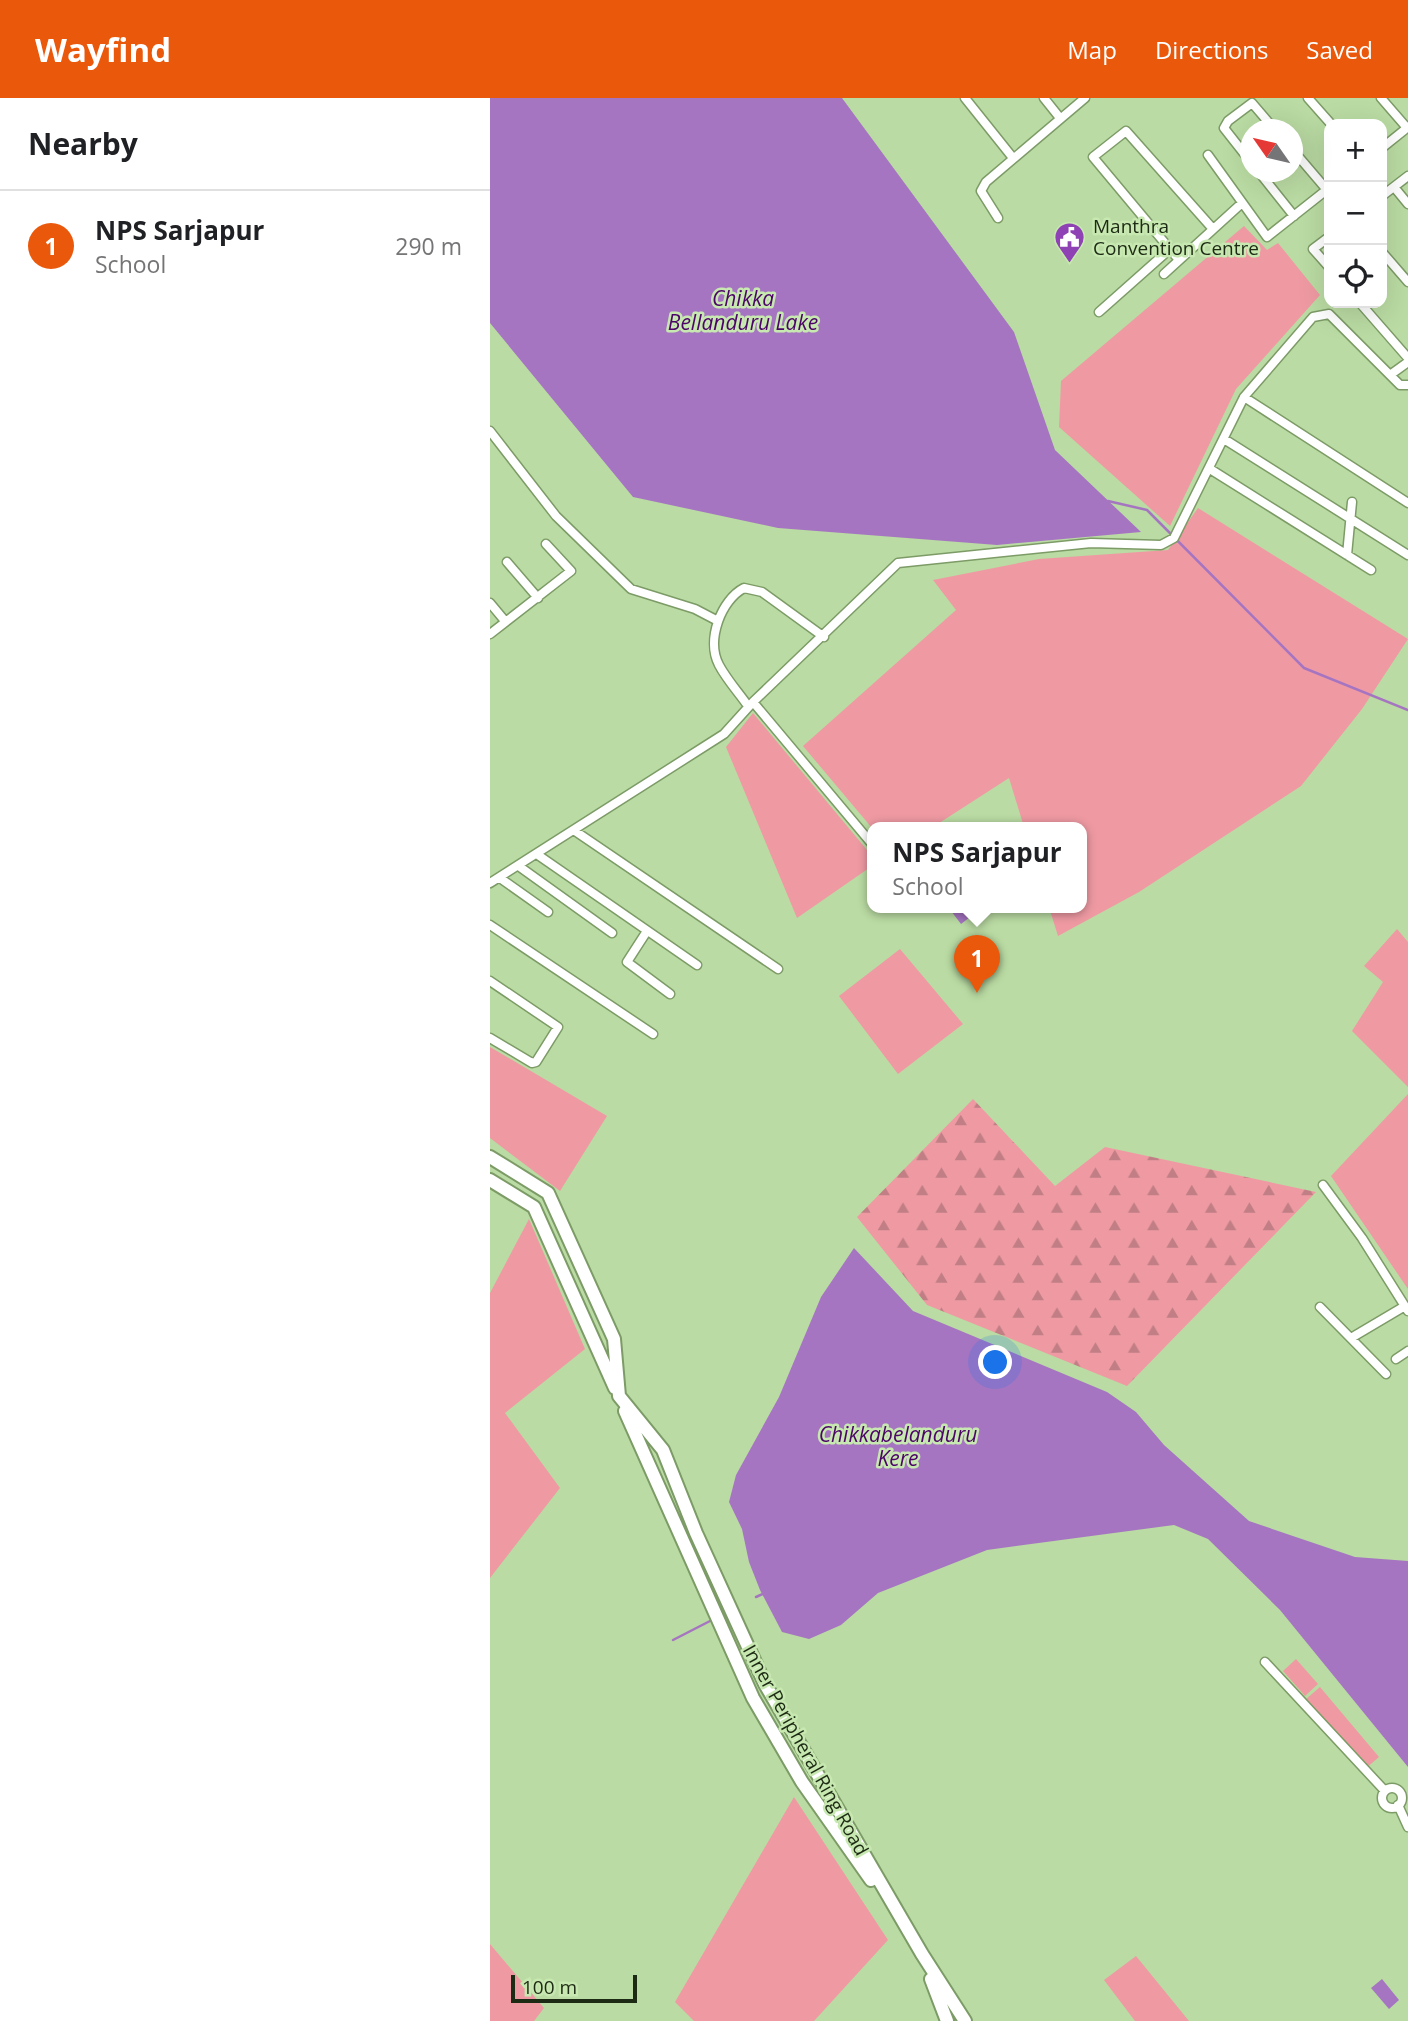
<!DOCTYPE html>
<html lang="en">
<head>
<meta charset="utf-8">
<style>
	:root { --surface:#fff; --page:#f6f6f6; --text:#202124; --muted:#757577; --line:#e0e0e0; --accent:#ea580c }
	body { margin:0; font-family:"Open Sans",sans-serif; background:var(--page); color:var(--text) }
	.controls { position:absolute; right:21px; top:21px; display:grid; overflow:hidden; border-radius:14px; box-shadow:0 7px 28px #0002 }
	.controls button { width:63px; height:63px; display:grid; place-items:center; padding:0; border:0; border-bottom:2px solid var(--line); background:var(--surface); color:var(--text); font:35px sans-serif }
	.compass { position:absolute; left:750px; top:21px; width:63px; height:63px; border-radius:50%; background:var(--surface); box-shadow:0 7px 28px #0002; rotate:304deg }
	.scale { position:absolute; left:21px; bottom:18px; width:126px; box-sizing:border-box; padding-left:7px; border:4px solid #1d2a14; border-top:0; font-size:19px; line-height:24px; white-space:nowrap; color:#1d2a14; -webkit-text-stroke:5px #c7e8b0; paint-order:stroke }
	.you { position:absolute; left:506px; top:1265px; width:24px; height:24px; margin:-18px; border:5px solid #fff; border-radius:50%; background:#1a73e8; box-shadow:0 0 0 10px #1a73e833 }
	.badge { display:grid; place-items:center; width:46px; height:46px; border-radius:50%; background:var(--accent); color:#fff; font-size:23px; font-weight:700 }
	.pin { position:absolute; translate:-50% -58px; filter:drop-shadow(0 2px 4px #0008) }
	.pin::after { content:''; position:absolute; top:37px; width:24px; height:21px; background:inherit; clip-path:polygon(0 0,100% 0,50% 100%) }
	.popup { position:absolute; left:377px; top:724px; width:220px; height:91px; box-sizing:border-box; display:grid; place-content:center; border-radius:14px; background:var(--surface); filter:drop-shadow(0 2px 5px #0005); font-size:23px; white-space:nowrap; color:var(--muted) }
	.popup b { font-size:26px; color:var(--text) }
	.popup::after { content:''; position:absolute; left:50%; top:100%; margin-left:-14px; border:14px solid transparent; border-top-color:var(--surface) }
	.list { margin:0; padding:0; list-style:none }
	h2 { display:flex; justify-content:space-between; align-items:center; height:91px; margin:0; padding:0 28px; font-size:30px }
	h2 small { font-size:23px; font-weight:400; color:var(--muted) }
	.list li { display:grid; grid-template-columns:46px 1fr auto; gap:21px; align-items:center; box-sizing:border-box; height:112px; padding:0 28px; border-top:2px solid var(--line) }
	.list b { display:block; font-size:26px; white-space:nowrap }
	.list p { margin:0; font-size:23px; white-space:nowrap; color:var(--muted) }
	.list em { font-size:23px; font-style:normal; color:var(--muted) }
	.icon { flex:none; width:38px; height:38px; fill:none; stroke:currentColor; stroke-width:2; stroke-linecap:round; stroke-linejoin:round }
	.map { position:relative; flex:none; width:918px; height:1923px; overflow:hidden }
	header { display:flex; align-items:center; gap:42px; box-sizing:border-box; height:98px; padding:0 35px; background:var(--accent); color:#fff }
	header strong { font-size:33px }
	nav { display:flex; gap:38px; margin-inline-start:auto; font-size:24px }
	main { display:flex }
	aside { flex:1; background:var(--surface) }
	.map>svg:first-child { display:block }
	.grass { fill:#ef9aa3 }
	.forest { fill:url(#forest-firs) }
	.water { fill:#a675c2 }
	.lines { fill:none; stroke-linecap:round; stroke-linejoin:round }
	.stream { stroke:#a675c2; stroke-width:2.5 }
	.street-casing { stroke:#7c9b66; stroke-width:11 }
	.primary-casing { stroke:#7c9b66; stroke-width:16 }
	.street { stroke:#fff; stroke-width:8 }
	.primary { stroke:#fff; stroke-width:12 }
	.labels { text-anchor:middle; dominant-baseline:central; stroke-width:5; stroke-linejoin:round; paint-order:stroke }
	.poi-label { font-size:19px; fill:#1d2a14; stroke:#c7e8b0; text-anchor:start }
	.street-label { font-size:19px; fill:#1d2a14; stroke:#c7e8b0 }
	.water-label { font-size:21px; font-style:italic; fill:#4c0468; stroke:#c7e8b0 }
</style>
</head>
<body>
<header>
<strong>Wayfind</strong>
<nav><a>Map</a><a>Directions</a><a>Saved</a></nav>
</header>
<main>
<aside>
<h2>Nearby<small></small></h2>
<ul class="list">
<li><span class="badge">1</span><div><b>NPS Sarjapur</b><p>School</p></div><em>290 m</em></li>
</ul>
</aside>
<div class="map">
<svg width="918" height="1923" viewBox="0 0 918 1923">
	<defs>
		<pattern id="forest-firs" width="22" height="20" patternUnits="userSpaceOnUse" patternTransform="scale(1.75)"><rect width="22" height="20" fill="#ef9aa3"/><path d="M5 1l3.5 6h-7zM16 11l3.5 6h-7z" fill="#c17e84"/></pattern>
	</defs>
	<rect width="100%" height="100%" fill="#badba3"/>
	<!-- grass -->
	<path class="grass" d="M754 128 777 152 788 145 830 197 746 291 680 428 569 329 571 283Z
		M708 410 918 541 872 611 811 688 649 794 568 838 559 809H592V729H534L519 680 443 729 382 730 313 648 466 512 443 482 549 461 678 452Z
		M263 615 382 758V768L307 820 236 649Z
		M907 831 918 844V989L862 933 893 884 874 868Z
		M410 851 473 926 408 976 349 898Z
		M0 949 117 1018 70 1093 0 1040Z
		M918 996V1191L841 1078Z
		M39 1121 95 1251 15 1315 70 1390 0 1480V1195Z
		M806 1561 828 1586 815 1598 793 1573Z
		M830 1589 889 1659 875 1671 816 1601Z
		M304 1699 398 1842 324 1923H204L185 1904Z
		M0 1846 54 1910 44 1923H0Z
		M646 1858 699 1923H645L614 1882Z"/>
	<!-- forest -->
	<path class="forest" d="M483 1001 565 1088 615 1049 826 1094 637 1288 437 1207 367 1119Z"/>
	<!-- water -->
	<path class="water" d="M0 0H352L524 234 565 352 651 434 507 447 288 430 143 399 0 225Z
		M458 809H478L484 816 471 826Z
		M364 1150 423 1213 617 1294 646 1314 674 1347 759 1423 865 1459 918 1463V1669L790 1512 718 1441 684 1427 497 1452 388 1495 351 1527 319 1541 292 1534 270 1492 259 1464 252 1431 239 1404 246 1377 289 1299 331 1199Z
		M892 1881 909 1902 899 1911 881 1890Z"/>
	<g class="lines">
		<!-- stream -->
		<path class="stream" d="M618 403 657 412 814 570 918 612
			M266 1499 275 1495
			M183 1542 220 1523"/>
		<defs>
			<path id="street" d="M475 0 523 60
				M554 0 570 20
				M818 0 841 26
				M891 0 917 30
				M892 50 918 29
				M802 51 837 92
				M718 57 777 139 839 90
				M760 63 734 30 738 23 762 5 785 32
				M769 74 804 118
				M904 89 918 106
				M892 98 918 78
				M508 120 491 93 496 84 595 0
				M839 139 823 151 839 169
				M892 154 918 184
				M689 162 603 59 636 33 723 131
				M674 176 752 105
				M870 205 918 260
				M609 214 680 151
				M900 277 918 264
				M754 299 918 405
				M0 333 66 418 141 491 205 511 228 523
				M734 341 918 457
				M720 371 881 472
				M857 457 862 404
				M17 464 48 500
				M0 505 15 523
				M0 536 81 473 56 446
				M263 604 382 746
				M258 608C249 595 237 582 229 567 216 542 231 502 254 490L272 494 334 539
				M85 733 288 871
				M48 757 207 867
				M30 769 122 835
				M10 780 58 814
				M0 785 234 636 263 604 408 465 601 445 671 447 684 440 754 299 823 219 839 216 910 287H918
				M0 827 163 936
				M157 833 137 864 180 896
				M0 883 68 929 46 964 42 965 0 940
				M833 1087 872 1140 918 1213
				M830 1209 896 1276
				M861 1240 915 1208
				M906 1261 918 1253
				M775 1564 895 1693
				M892 1700a10 10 0 1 1 20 0a10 10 0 1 1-20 0Z
				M908 1707 918 1729"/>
			<path id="primary" d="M0 1059 58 1095 124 1241 129 1298 173 1352 206 1435 275 1586 432 1856 475 1923
				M0 1082 44 1109 125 1290
				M135 1313 263 1600 312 1684 381 1782
				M441 1881 457 1923"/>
		</defs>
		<!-- street casing -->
		<use href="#street" class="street-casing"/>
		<!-- primary casing -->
		<use href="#primary" class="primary-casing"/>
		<!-- street -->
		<use href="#street" class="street"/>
		<!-- primary -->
		<use href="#primary" class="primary"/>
	</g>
	<!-- icons -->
	<defs>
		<symbol id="civic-pin" viewBox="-11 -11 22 30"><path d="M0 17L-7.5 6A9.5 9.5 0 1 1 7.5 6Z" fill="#8e42b3" stroke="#c7e8b0"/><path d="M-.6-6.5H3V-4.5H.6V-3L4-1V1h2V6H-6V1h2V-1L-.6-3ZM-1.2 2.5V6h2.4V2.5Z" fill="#fff"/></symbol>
	</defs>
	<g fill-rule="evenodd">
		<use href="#civic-pin" x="562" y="122" width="35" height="47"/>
	</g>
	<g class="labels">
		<!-- poi labels -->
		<g class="poi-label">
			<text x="603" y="128">Manthra<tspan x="603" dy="22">Convention Centre</tspan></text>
		</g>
		<!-- street labels -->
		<g class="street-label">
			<text transform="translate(316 1652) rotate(61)">Inner Peripheral Ring Road</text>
		</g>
		<!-- water labels -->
		<g class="water-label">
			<text x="253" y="200">Chikka<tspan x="253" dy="24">Bellanduru Lake</tspan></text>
			<text x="408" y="1336">Chikkabelanduru<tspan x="408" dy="24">Kere</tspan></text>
		</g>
	</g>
</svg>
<div class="controls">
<button>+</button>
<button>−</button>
<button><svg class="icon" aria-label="locate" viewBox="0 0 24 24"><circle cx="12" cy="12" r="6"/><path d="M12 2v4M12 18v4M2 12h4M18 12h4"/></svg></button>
</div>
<svg class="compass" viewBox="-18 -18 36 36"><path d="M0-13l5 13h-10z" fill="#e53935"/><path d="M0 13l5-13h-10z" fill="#757577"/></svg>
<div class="scale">100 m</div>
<div class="you"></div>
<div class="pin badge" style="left:487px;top:895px">1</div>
<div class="popup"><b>NPS Sarjapur</b>School</div>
</div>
</main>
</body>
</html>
